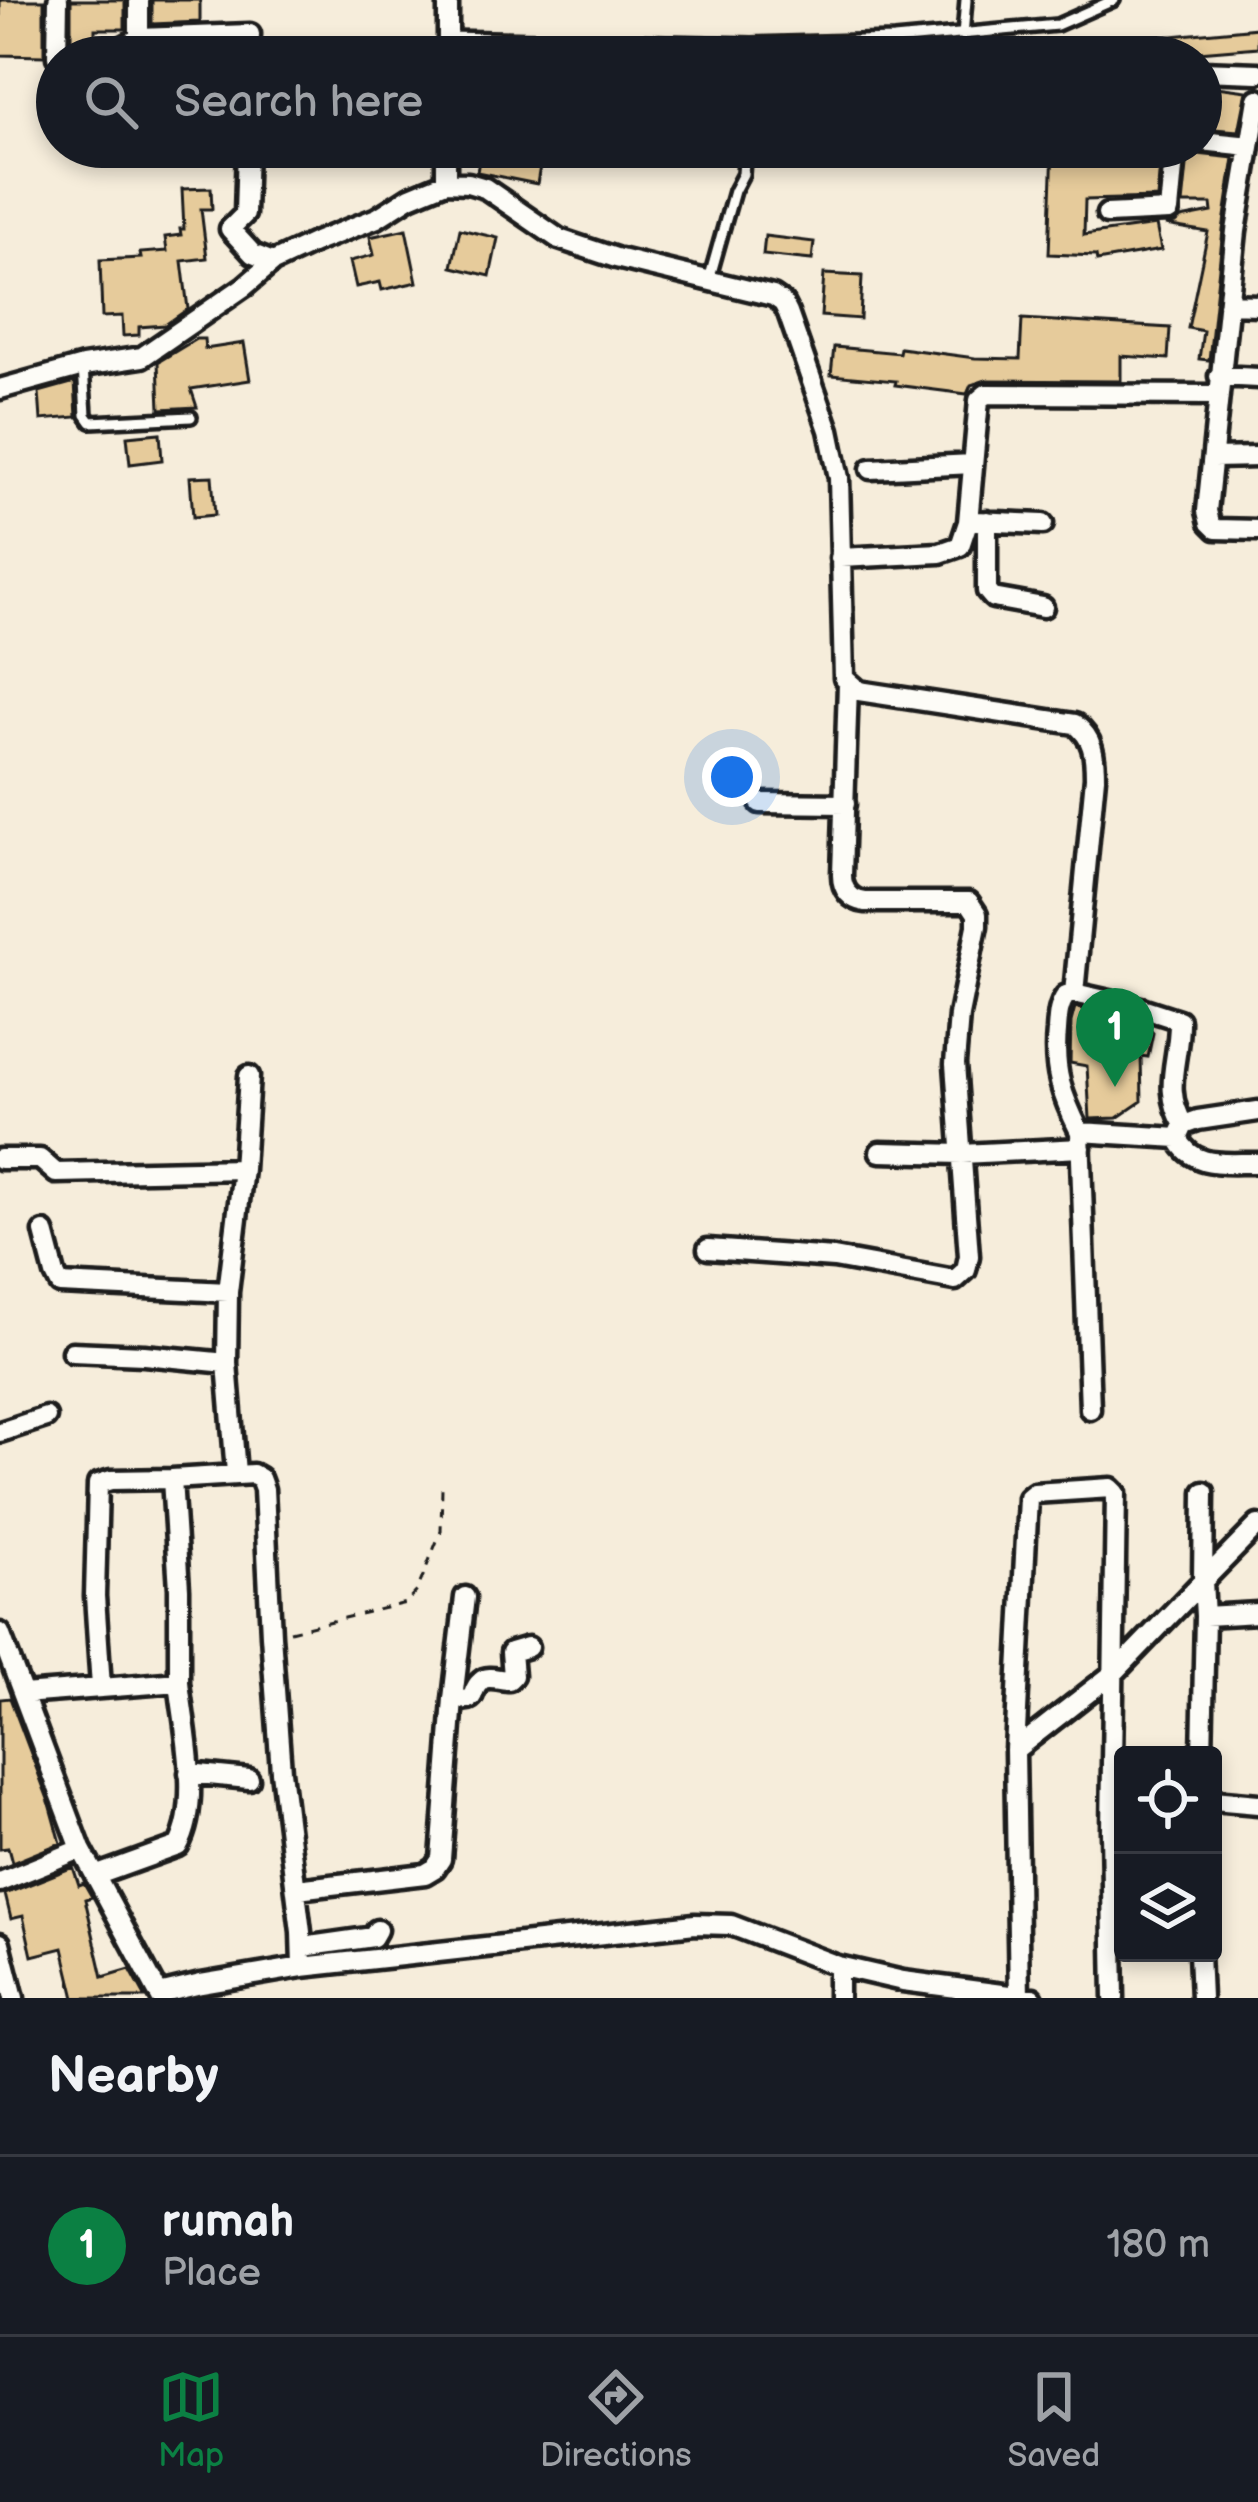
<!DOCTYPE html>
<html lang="en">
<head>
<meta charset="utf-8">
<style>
	:root { --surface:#171b24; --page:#242831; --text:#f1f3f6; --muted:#9ea1a6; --line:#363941; --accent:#0b8043 }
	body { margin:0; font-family:"Balsamiq Sans",sans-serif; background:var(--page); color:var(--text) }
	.controls { position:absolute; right:36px; bottom:36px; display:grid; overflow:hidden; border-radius:12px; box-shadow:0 6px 18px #0003 }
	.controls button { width:108px; height:108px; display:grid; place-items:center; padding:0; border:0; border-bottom:3px solid var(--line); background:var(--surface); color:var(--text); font:60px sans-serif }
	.you { position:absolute; left:732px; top:777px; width:42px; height:42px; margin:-30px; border:9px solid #fff; border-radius:50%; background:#1a73e8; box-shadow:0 0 0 18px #1a73e833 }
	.badge { display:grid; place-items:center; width:78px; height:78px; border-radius:50%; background:var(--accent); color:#fff; font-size:39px; font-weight:700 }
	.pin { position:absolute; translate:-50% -99px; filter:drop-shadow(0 3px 6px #0008) }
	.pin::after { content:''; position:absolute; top:63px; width:42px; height:36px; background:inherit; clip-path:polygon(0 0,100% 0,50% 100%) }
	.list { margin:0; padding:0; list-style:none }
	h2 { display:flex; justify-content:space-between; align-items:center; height:156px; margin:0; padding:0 48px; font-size:51px }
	h2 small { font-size:39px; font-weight:400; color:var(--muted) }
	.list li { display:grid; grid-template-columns:78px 1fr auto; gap:36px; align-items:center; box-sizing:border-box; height:180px; padding:0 48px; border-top:3px solid var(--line) }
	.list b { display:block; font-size:45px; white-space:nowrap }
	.list p { margin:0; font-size:39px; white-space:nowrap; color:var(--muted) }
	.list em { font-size:39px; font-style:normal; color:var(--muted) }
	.icon { flex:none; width:66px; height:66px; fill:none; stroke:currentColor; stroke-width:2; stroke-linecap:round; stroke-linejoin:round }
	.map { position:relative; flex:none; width:1258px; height:1998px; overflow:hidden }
	.search { position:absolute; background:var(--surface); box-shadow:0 6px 18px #0003; left:36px; right:36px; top:36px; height:132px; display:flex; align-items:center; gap:30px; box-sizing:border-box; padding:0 42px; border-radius:66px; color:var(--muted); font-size:45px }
	.sheet { height:336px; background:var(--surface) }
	nav { display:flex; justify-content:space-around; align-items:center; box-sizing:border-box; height:168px; border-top:3px solid var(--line); background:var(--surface); font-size:33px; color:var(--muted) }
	nav a { display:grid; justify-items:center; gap:6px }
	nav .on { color:var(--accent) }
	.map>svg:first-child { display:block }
	.building { fill:#e6cb9b; stroke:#1c1c1c; stroke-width:3 }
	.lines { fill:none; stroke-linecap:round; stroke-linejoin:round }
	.lane-casing { stroke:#1c1c1c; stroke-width:18 }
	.street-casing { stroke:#1c1c1c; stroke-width:27 }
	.path { stroke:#1c1c1c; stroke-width:3; stroke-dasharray:9 9; stroke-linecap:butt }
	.lane { stroke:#fdfcf7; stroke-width:9 }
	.street { stroke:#fdfcf7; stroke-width:18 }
</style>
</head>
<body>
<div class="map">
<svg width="1258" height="1998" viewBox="0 0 1258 1998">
	<rect width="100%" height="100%" fill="#f6eddb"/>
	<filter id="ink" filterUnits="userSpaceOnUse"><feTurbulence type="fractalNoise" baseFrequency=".00833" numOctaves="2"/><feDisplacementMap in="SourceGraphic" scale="24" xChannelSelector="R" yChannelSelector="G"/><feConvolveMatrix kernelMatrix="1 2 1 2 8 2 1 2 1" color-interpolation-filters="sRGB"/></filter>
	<g filter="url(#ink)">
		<!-- building -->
		<path class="building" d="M0 0H44V56L0 55Z
			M71 0H125V29H95V47L91 56H71Z
			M152 0H200V22L152 24Z
			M1258 28V47L1139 57 1138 39Z
			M1201 85 1247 91 1239 131 1201 128Z
			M1053 147 1161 153 1157 198 1085 200 1084 235 1156 225 1161 250 1097 261 1096 256 1049 254Z
			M1189 147 1198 154 1234 158 1223 230 1209 360 1199 359 1203 331 1188 328 1208 232 1165 225 1175 223 1181 218 1212 212 1211 204H1183Z
			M480 154 540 166 537 184 477 172Z
			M211 188 212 209H201L207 258 182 261 188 309 165 325 139 327V335L123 336 122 316 102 317 100 260 141 258 140 253 167 251 165 237 181 235 180 229H184L182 189Z
			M406 229 417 282 382 290 380 282 356 287 350 261 374 255 370 237Z
			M460 229 498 238 490 276 452 267Z
			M765 236 814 242 812 260 763 255Z
			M824 274 862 276 860 319 821 316Z
			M1022 319 1170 328 1168 359 1121 356V381L986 380 971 385 967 394 895 385 896 381 831 375 834 347 899 353 900 348 975 358 1020 359Z
			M196 339H204L205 349 244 343 250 380 191 389 197 407 160 409 158 362Z
			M75 382 77 417 41 420 39 392Z
			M160 433 162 460 130 464 127 436Z
			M212 476 215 515 193 517 190 477Z
			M1075 1007 1126 1022 1145 1024 1153 1033 1148 1057 1141 1056 1142 1101 1117 1118 1090 1119 1087 1066 1070 1063 1071 1022Z
			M10 1698 51 1807 61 1843 12 1863 8 1848 0 1849V1699Z
			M73 1867 79 1885 84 1883 92 1897 85 1899 103 1977 130 1969 146 1998H75L63 1948 32 1956 23 1916 11 1919 5 1894Z"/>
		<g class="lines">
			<defs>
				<path id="lane" d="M963 35 966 0
					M448 37 752 44 894 40 1057 25 1114 0
					M709 280 734 191 743 174 745 147
					M83 366 86 415 91 422 191 417"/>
				<path id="street" d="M139 0V38
					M57 57 58 0
					M104 57 139 38 250 34 249 57
					M448 57V0
					M1201 71 1258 73
					M1258 99 1236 231 1207 511 1210 523 1216 529 1258 530
					M1201 141 1250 146
					M247 147 245 214 230 229 253 254 273 262
					M446 182V147
					M1107 214 1169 211 1175 147
					M1228 304 1258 305
					M1219 376 1258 378
					M0 389 83 366 142 357 245 286 273 262 318 241 377 218 410 197 446 182 468 183 485 188 559 239 616 258 773 296 783 303 788 313 829 430 839 478 844 678 859 691 1075 724C1093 738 1095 754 1095 777L1074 993 1145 1009 1179 1020C1180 1060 1161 1088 1184 1125
					M1213 458 1258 457
					M871 469 973 464
					M976 521 1043 524
					M987 521V591L993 598 1043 607
					M840 558 940 553 960 546 968 522 979 400 986 394 1218 395
					M760 803 845 804
					M1074 993 1066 995C1058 1006 1058 1017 1057 1031 1053 1071 1062 1096 1080 1132
					M1180 1134 1184 1125 1198 1120 1258 1111
					M880 1152 962 1154 1081 1148
					M0 1159H40L56 1173 243 1169 228 1292
					M243 1169 249 1076
					M44 1232 55 1274 60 1284 228 1292 227 1363 236 1473
					M708 1249 834 1258 955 1280 966 1270 969 1256 955 1064 959 1015 977 926V914L969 902H865C851 900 842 890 842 875L848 684
					M72 1352 144 1355 227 1363
					M1090 1409 1080 1132 1178 1138C1193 1170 1228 1162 1258 1163
					M0 1432 46 1417
					M172 1479 253 1474 260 1478 264 1489 271 1635 281 1771 301 1932 302 1967
					M1205 1616 1258 1613
					M0 1633 81 1849 161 1998
					M23 1694 179 1682V1589L172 1479 111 1480 98 1484 95 1596 101 1687
					M453 1699 465 1597
					M1015 1750 1115 1672 1203 1581 1204 1492
					M1202 1755 1205 1616 1203 1581 1258 1525
					M189 1773 249 1779
					M1213 1800 1258 1804
					M95 1876 178 1846C202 1804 184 1728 179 1682
					M0 1882 81 1849
					M297 1889 425 1874 435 1868 441 1859 453 1699C482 1702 467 1693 481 1681 487 1675 501 1680 509 1680L513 1676 511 1652 528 1647
					M0 1943 14 1998
					M303 1947 373 1937 377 1930
					M1199 1953 1201 1998
					M159 1994 201 1984 302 1967 695 1924 731 1925 838 1966 903 1981 1033 1998
					M838 1998V1966
					M1019 1998 1015 1750 1028 1498 1034 1493 1111 1488 1116 1493 1111 1831 1114 1998"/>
			</defs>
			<!-- lane casing -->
			<use href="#lane" class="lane-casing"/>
			<!-- street casing -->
			<use href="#street" class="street-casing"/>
			<!-- path -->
			<path class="path" d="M290 1631 406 1603 417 1591 441 1531 442 1487"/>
			<!-- lane -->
			<use href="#lane" class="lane"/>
			<!-- street -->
			<use href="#street" class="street"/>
		</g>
	</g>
</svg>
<div class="controls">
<button><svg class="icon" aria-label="locate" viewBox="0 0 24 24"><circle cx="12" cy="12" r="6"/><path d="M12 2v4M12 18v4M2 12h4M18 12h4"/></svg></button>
<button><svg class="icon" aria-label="layers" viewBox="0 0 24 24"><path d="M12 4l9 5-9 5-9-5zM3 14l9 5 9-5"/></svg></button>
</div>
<div class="you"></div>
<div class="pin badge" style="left:1115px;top:1087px">1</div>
<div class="search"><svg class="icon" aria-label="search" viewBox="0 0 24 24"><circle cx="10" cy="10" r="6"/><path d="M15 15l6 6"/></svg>Search here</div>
</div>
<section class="sheet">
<h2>Nearby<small></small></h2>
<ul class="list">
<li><span class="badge">1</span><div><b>rumah</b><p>Place</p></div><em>180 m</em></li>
</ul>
</section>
<nav>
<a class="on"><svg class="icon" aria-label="map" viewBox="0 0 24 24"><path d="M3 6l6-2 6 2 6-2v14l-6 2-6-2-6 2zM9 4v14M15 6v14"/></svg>Map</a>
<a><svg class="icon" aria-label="directions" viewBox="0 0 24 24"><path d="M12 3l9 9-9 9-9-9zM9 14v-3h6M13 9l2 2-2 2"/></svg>Directions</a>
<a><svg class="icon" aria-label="saved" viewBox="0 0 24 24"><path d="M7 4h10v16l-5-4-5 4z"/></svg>Saved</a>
</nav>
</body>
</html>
